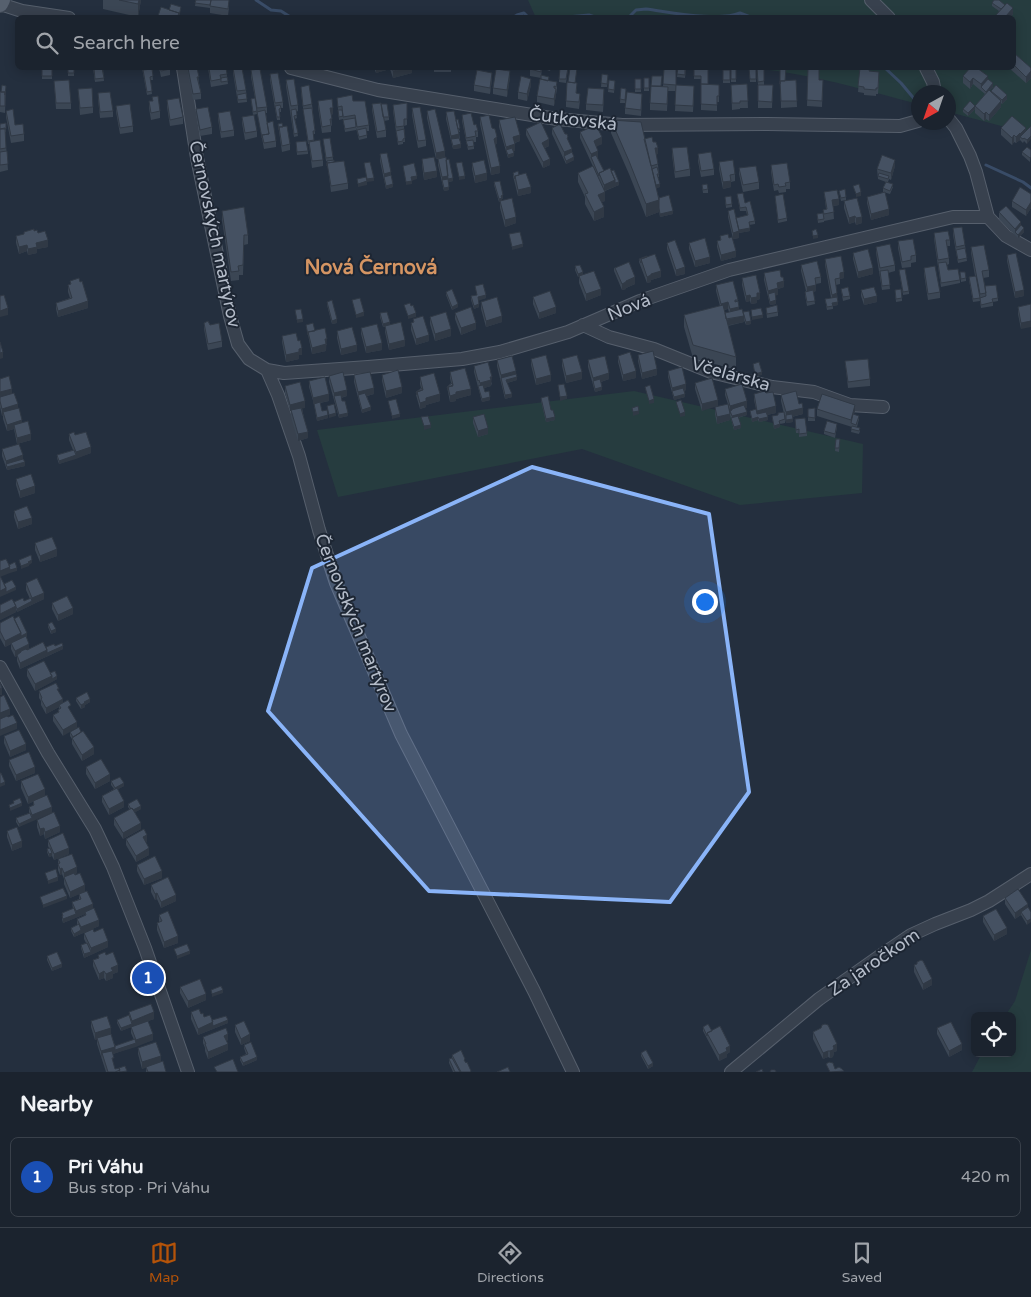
<!DOCTYPE html>
<html lang="en">
<head>
<meta charset="utf-8">
<style>
	:root { --surface:#1b232e; --page:#242b36; --text:#f1f3f6; --muted:#a0a4aa; --line:#39404a; --accent:#b45309 }
	body { margin:0; font-family:"Varela Round",sans-serif; background:var(--page); color:var(--text) }
	.controls { position:absolute; right:15px; bottom:15px; display:grid; overflow:hidden; border-radius:8px; box-shadow:0 2px 12px #0003 }
	.controls button { width:45px; height:45px; display:grid; place-items:center; padding:0; border:0; border-bottom:1px solid var(--line); background:var(--surface); color:var(--text); font:25px sans-serif }
	.compass { position:absolute; left:911px; top:85px; width:45px; height:45px; border-radius:50%; background:var(--surface); box-shadow:0 2px 12px #0003; rotate:220deg }
	.you { position:absolute; left:704px; top:601px; width:18px; height:18px; margin:-12px; border:4px solid #fff; border-radius:50%; background:#1a73e8; box-shadow:0 0 0 8px #1a73e833 }
	.badge { display:grid; place-items:center; width:32px; height:32px; border-radius:50%; background:var(--accent); color:#fff; font-size:16px; font-weight:700 }
	.pin { position:absolute; translate:-50% -50%; border:2px solid #fff; box-shadow:0 1px 5px #0006 }
	.list { margin:0; padding:0; list-style:none }
	h2 { display:flex; justify-content:space-between; align-items:center; height:65px; margin:0; padding:0 20px; font-size:21px }
	h2 small { font-size:16px; font-weight:400; color:var(--muted) }
	.list li { display:grid; grid-template-columns:32px 1fr auto; gap:15px; align-items:center; box-sizing:border-box; height:80px; margin:0 10px 10px; padding:0 10px; border:1px solid var(--line); border-radius:8px }
	.list b { display:block; font-size:19px; white-space:nowrap }
	.list p { margin:0; font-size:16px; white-space:nowrap; color:var(--muted) }
	.list em { font-size:16px; font-style:normal; color:var(--muted) }
	.icon { flex:none; width:28px; height:28px; fill:none; stroke:currentColor; stroke-width:2; stroke-linecap:round; stroke-linejoin:round }
	.map { position:relative; flex:none; width:1031px; height:1072px; overflow:hidden }
	.search { position:absolute; background:var(--surface); box-shadow:0 2px 12px #0003; left:15px; right:15px; top:15px; height:55px; display:flex; align-items:center; gap:12px; box-sizing:border-box; padding:0 18px; border-radius:8px; color:var(--muted); font-size:19px }
	.sheet { height:155px; background:var(--surface) }
	nav { display:flex; justify-content:space-around; align-items:center; box-sizing:border-box; height:70px; border-top:1px solid var(--line); background:var(--surface); font-size:14px; color:var(--muted) }
	nav a { display:grid; justify-items:center; gap:2px }
	nav .on { color:var(--accent) }
	.map>svg:first-child { display:block }
	.green { fill:#263c3f }
	.lines { fill:none; stroke-linecap:round; stroke-linejoin:round }
	.stream { stroke:#394c67; stroke-width:3 }
	.minor-casing { stroke:#565f6c; stroke-width:14 }
	.major-casing { stroke:#414a57; stroke-width:18 }
	.minor { stroke:#38414e; stroke-width:12 }
	.major { stroke:#56606e; stroke-width:16 }
	.wall { fill:#3b4654; fill-rule:evenodd }
	.shaded-wall { fill:#303945 }
	.building { fill:#455162; stroke:#303945 }
	.marked { fill:#8ab4f8; fill-opacity:0.2; stroke:#8ab4f8; stroke-width:4; stroke-linejoin:round }
	.labels { text-anchor:middle; dominant-baseline:central; stroke-width:4; stroke-linejoin:round; paint-order:stroke }
	.street-label { font-size:18px; fill:#b4bcc9; stroke:#1d2633 }
	.quarter-label { font-size:20px; font-weight:bold; fill:#d59563; stroke:#1d2633 }
</style>
</head>
<body>
<div class="map">
<svg width="1031" height="1072" viewBox="0 0 1031 1072">
	<rect width="100%" height="100%" fill="#242f3e"/>
	<!-- green -->
	<path class="green" d="M528 0H1031V134L949 112 948 92H918V104C864 90 809 73 752 68H1014V18H536Z
		M634 391 863 444 862 493 740 505 582 449 338 497 317 430Z
		M1031 950V1072H972L982 1053H1012V1016H1005L1015 1001Z"/>
	<g class="lines">
		<!-- stream -->
		<path class="stream" d="M256 0 271 10 281 11 292 18
			M340 18H344
			M512 18 517 15 524 13 529 18
			M556 18 589 15 598 18
			M628 18 636 10 646 9C670 12 719 22 740 13L753 18
			M885 68 901 83 916 101
			M986 165 1023 182 1031 188"/>
		<defs>
			<path id="minor" d="M871 0 889 18
				M0 4 22 11 69 18
				M183 68 197 158 230 316 238 344 249 359 267 370 278 395 299 456 319 530 336 583 401 734 534 991 573 1072
				M291 68 378 90 557 119 622 125 767 124 900 126 918 121
				M926 68 933 82 935 92
				M948 118 956 128 970 156 976 172 988 217 1006 236 1031 250
				M583 325 609 337 654 349 711 372 772 387 814 392 850 405 883 407
				M267 370 284 373 368 367 462 359 500 352 568 332 640 301 729 270 953 217H988
				M0 667 48 753 95 829 113 867 145 948 188 1072
				M731 1072 819 999 880 956 911 935 935 924 971 910 989 901 1031 874"/>
			<path id="major" d="M0 4 2 0"/>
		</defs>
		<!-- minor casing -->
		<use href="#minor" class="minor-casing"/>
		<!-- major casing -->
		<use href="#major" class="major-casing"/>
		<!-- minor -->
		<use href="#minor" class="minor"/>
		<!-- major -->
		<use href="#major" class="major"/>
	</g>
	<!-- wall -->
	<path class="wall" d="M103 0H141L138 17 103 9Z
		M196 0 229 7 228 16 210 13V8L195 6Z
		M992 3 1013 14 1010 18H996V15L999 11 992 6Z
		M1014 53 1031 68V78L1026 83 1009 68H1014Z
		M42 68 52 76V79H42Z
		M68 68H74V76H68Z
		M93 68H103L104 81 95 82Z
		M142 68H152L153 80H150L152 94 147 95Z
		M159 68H170V75L161 77Z
		M187 68H197L199 83 201 93V99L193 100Z
		M208 68H226L228 84 211 87Z
		M233 68 246 90 247 102 238 103 233 73Z
		M374 68H412V73L393 78 390 69 376 73Z
		M434 68H451V72H434Z
		M530 68H542L541 78 549 81 557 82V89L554 106 537 102V96L541 78 530 76Z
		M544 68H551L550 71 544 69Z
		M568 68 566 83 559 82V79Z
		M678 68H686L685 78 677 77Z
		M694 68 708 85H719V102H717V111L701 110V79H694Z
		M749 68H756V82H750Z
		M757 68H764V85H773L772 108H758V85Z
		M780 68 785 81 796 80 797 107 781 108Z
		M808 68 819 80H823L822 107 807 106Z
		M860 68H870V71L879 79 878 94H876V96L864 95V93L858 92Z
		M664 69H676V91H668L667 111 650 110V103L663 86Z
		M731 69H736V82H731Z
		M251 70 267 107V113H266L267 125 276 141V147L264 149 257 111V114L253 115 251 99 255 98 251 77Z
		M723 70H730V83H723Z
		M507 71 510 77 507 97 493 94V88Z
		M270 74 283 102V108H281V112H280V120H277L270 80Z
		M602 74 608 78 607 87H601Z
		M963 76 988 79 993 87 989 91 991 93V91L1007 99 1002 104 1001 103V107L989 121 986 119 984 121 975 113V106L985 94 973 84 970 89 963 83Z
		M644 78H649V91H644Z
		M492 79 490 94 474 91V85Z
		M635 79H641V92H635Z
		M286 80 298 105V111L296 112 297 118 295 119 298 136 294 137 286 86Z
		M609 80 615 81 614 93 608 92Z
		M54 81 71 103V109H56Z
		M576 83 577 89 576 93 580 100 579 109 566 107V101Z
		M747 84 748 108H740V109L732 110 731 85Z
		M531 85 527 101 518 99V92Z
		M676 85 694 92 693 112 675 111Z
		M6 86 5 113 0 112V92H1Z
		M301 87 312 104 315 131V134H313L314 141 323 160V166L312 168 309 144H308L301 93Z
		M621 88 626 89 625 103H620Z
		M78 89 93 107V113L80 115Z
		M98 93 113 111V117L100 118 98 99Z
		M604 96 603 112 586 110V104Z
		M337 98 353 101 369 125V131H367V138L359 140 356 128V130L345 132 343 119 339 120Z
		M167 100 183 117V124L170 126 167 107Z
		M642 100 641 116 625 114V108Z
		M149 101H152L160 111V118L151 120 149 108Z
		M318 101 333 114 331 115 332 125 331 126V132L322 133 318 107Z
		M407 103V125L404 126 405 142H403V144L398 145 393 111V105Z
		M372 104H381L389 117V120L384 121 386 130V137L377 138 372 110Z
		M116 106 133 126V132L120 134 116 112Z
		M412 108 426 140V146L418 148 412 115Z
		M196 109 212 127V134L200 136 196 115Z
		M963 109H975L968 116 963 112Z
		M6 111 15 125 24 134V141L11 143 6 117Z
		M427 111 445 157 453 181 449 182V190L444 191 438 165V159H436L427 118Z
		M446 112 456 120 460 132H459L461 148 453 149 446 119Z
		M218 113 234 130V136L221 138 218 119Z
		M462 115 474 125 478 131V137H476V142H474V149L468 150 462 121Z
		M242 117 257 131V137L245 140 242 123Z
		M480 117 492 128 497 143 495 145 500 173 491 175 480 124Z
		M499 120 520 141 515 143V151H513L514 156 508 158 499 127Z
		M611 120 644 139 653 142 658 154H656L658 164 659 177H658L660 187 656 188 659 198 673 214 660 217 659 211V212L646 217 629 174 611 133Z
		M6 123V132H5L8 170 0 172V124Z
		M278 124 283 127 290 144V150L282 152Z
		M1031 126 1027 144 1024 141 1023 143 1020 140 1016 143 1014 142 1012 145 1001 135V128L1026 131Z
		M552 128 568 141 574 160 566 164 552 134Z
		M526 129 549 146 545 148 550 165 543 168 526 135Z
		M580 132 602 144 596 146 598 157 597 158 604 171 619 185 605 191V201L602 202 604 217 594 221 585 204V197L578 182V173L601 184 580 138Z
		M323 139 333 157V160L326 161Z
		M296 142 308 151V154L297 155Z
		M672 148 690 169V176L675 178 672 155Z
		M1031 150 1030 162 1022 155V152Z
		M380 154 391 175 393 187 386 189 380 161Z
		M698 154 714 169V175L701 177 698 161Z
		M422 159 437 177 424 180 422 165Z
		M327 161 334 162 348 183V189L331 192Z
		M719 162 735 174V181L731 182V187L723 189 719 169Z
		M472 163 487 180 475 183 472 169Z
		M771 165 790 182V189H786V192L779 193 778 190 774 191 771 172Z
		M895 166 891 180 889 179 888 182 893 187 890 194 883 192V188L886 182 878 179 877 169Z
		M739 168 759 182V189L743 192 739 174Z
		M513 173 531 193 518 196 513 176Z
		M494 182 503 198 502 199V201L516 223 505 227 500 208V202H499L494 185Z
		M702 185 708 189V193H703Z
		M839 191 846 197V200L841 201Z
		M824 192 839 205 833 206 834 219 824 221V222L818 223 817 214 823 213V210L826 209Z
		M737 194 745 203 755 221V224L749 225 750 231 739 233V238L733 239 728 217V211L736 218 747 215 746 211H740Z
		M1031 194V208L1026 216 1012 207V201Z
		M775 196 787 218V221L778 223Z
		M725 197 732 204V207L726 208Z
		M867 197 889 215 871 220 867 203Z
		M844 201 862 223 856 225 855 222 849 224 844 208Z
		M222 211 248 235V244L244 245 243 275H239V280L231 281 222 220Z
		M999 212 1021 225 1024 232 1018 238 999 219Z
		M953 228 965 245 967 261 958 263 953 235Z
		M34 231 38 233 48 247 37 249V253L28 255 27 251 19 254 16 243V236L24 235V232Z
		M934 233 950 240V246H947L949 258V264L947 265 948 270 960 280V283L941 287 934 239Z
		M720 236 736 257 721 261 717 247V241L720 240Z
		M898 241 916 255V262L911 263V267L902 268 898 248Z
		M667 243 685 274 676 276 667 249Z
		M689 243 710 263 695 267 689 249Z
		M876 247 895 265V271L888 273 890 289 882 290 876 253Z
		M971 247 989 270V277L983 278 985 286 998 298V301L993 302V306L981 308 980 301 973 302 969 280V277L975 276 971 253Z
		M853 253 873 274 858 278 853 259Z
		M1007 255 1024 296 1015 298 1007 261Z
		M639 259 661 277 651 280V282L647 283 639 262Z
		M825 259 844 278 840 279V284L836 285 837 293 838 305 833 306V309L827 310 825 299 831 298 825 265Z
		M801 265 821 277V283L816 284V291L813 292 815 304 807 306 805 295V292L806 291 801 271Z
		M575 266 583 275 601 295 586 301 579 283V277H578L575 270Z
		M621 266 635 284 626 288V289L622 290 614 271V268Z
		M924 268 940 292V298L928 300 924 274Z
		M899 270 909 291V294L903 295Z
		M960 272 966 278V281L961 282Z
		M764 273 784 287 778 289V295H775L776 304 770 305 764 280Z
		M742 278 760 299 757 300V303L751 304 750 301 746 302 742 285Z
		M70 281 88 308 58 317 56 309V303L70 298 68 292V285H70Z
		M716 285 738 300 739 310 743 312 751 324 746 325 744 320V322L728 326 736 357V370L693 358 684 327V315L720 306 716 291ZM728 309 729 312 725 313 724 310Z
		M475 286 486 298 478 300 479 307 474 309 471 300V296L477 295Z
		M841 289 850 296V299L843 301Z
		M861 290 877 302 864 305 861 296Z
		M895 290 902 298V301L896 302Z
		M446 292 458 307 452 310 446 295Z
		M533 297 556 313 539 319 533 304Z
		M327 302 337 323 332 324 327 305Z
		M481 302 502 322 486 327 481 309Z
		M1031 304 1021 329 1018 314V307Z
		M766 308 778 312V316L767 318Z
		M380 313 390 325 405 346 389 350 385 332V327H383L380 317Z
		M455 313 476 329 461 335 455 319Z
		M430 317 451 336 435 341 430 324Z
		M413 319 429 341 416 345 411 330V323H413Z
		M204 323 222 341V347L208 350 204 329Z
		M306 325 315 331 327 345H326V351L312 354Z
		M361 328 382 350 366 353 361 334Z
		M337 331 357 351 341 355 337 338Z
		M282 336 298 341 302 355H299V359L286 362 282 342Z
		M638 355 657 375 642 379 638 361Z
		M618 356 636 378 623 381 618 362Z
		M531 359 551 381 536 385 531 365Z
		M562 359 582 379 566 383 562 366Z
		M497 360 516 374 517 380 507 383 512 397 505 399 497 366Z
		M588 360 609 379 601 382 602 390 595 392 588 367Z
		M845 361 870 379V386L848 388Z
		M474 366 492 383 491 386 484 388 485 392 490 400 482 402 474 372Z
		M668 371 686 390 684 391 685 397 674 400 668 377Z
		M450 372 471 395 456 399V401L450 402 447 387 451 383 450 378Z
		M354 375 374 394 367 396 371 410 362 413 354 382Z
		M382 375 402 393 386 398 382 381Z
		M329 376 347 396 341 398 348 416 339 418 329 382Z
		M420 377 440 401 426 405V407L420 409 416 395V392L421 388 420 384Z
		M0 379 12 393 22 423 31 440 17 444 14 429 7 431 3 419V415L2 416 0 407Z
		M309 381 329 401 320 403 322 411 328 418 317 421 314 404 309 387Z
		M695 383 718 400 702 411 695 389Z
		M285 386 305 408H302L308 438 298 441 291 417V411H290L285 393Z
		M725 389 747 408H745L747 415 738 418 741 428 734 430 730 415V420L717 424 715 414V407L730 411 725 395Z
		M754 394 776 413 767 415 768 420 759 422 758 420 752 422 750 411 756 409 754 400Z
		M781 395 799 404 803 414 792 417 793 422 786 423 781 401Z
		M541 398 551 410 555 420 546 422 541 401Z
		M815 408V421H808V409Z
		M817 409 855 411 854 414 859 419 857 427 860 431 859 434 851 432 852 427 817 416Z
		M772 416 785 419V423L780 424V427L774 429Z
		M473 417 488 434 478 437 473 423Z
		M795 422 807 433V436L799 437V433H796Z
		M837 427 835 438 824 434V431Z
		M69 434 75 435 91 453 59 464 57 458V455L73 450 69 440Z
		M836 439H840L839 452 835 451Z
		M2 449 23 459 25 466 7 470 2 456Z
		M16 479 35 493 20 498 16 485Z
		M14 511 32 524 18 529 14 517Z
		M35 543 57 556 40 562 35 550Z
		M26 583 44 599 17 612 16 609V612L0 620V605L24 601 30 599 26 590Z
		M52 603 73 614 58 621 52 609Z
		M0 623 27 636 26 637 29 649 55 646 63 649 20 669 17 661V656L15 657 11 649V644L5 647 0 638Z
		M48 624 56 632 51 634 48 627Z
		M27 669 50 673 57 679 35 691 27 676Z
		M39 691 59 692 63 703 68 700 63 736 53 721V715L58 712V710L59 709V707L46 714 41 705V701L39 698Z
		M76 698 90 702 85 705V707L81 709 76 701Z
		M70 732 94 754 82 761 72 744V739L70 736Z
		M4 736 26 750 10 757 4 743Z
		M9 760 35 773 16 781 9 766Z
		M86 767 110 781 95 789 86 774Z
		M21 781 45 796 28 804 21 788Z
		M111 781 124 786 118 789 124 807 109 815 102 802V796L114 789 111 785Z
		M33 801 52 807 19 827 16 822V818L29 813V807L33 806Z
		M128 804 141 809 135 812 141 829 123 839 114 825V818L130 810 128 807Z
		M37 820 60 832 45 839 44 834 40 836 37 827Z
		M7 831 22 847 12 851 7 837Z
		M126 839 147 841 146 842 149 855 136 862 126 845Z
		M48 840 69 854 54 860 52 856 49 857 47 852V849L49 848 48 846Z
		M58 859 77 873 75 874 85 891 99 926 74 937 71 931V928L77 925V919L85 915V914L63 923 62 919V913L73 909 72 902 79 899V894L70 898 64 884V879L62 874 60 875 58 870Z
		M137 865 162 878 144 885 137 871Z
		M151 885 176 901 161 908 157 899 155 900 151 892Z
		M1005 898 1028 904 1027 925 1021 915 1015 919 1005 904Z
		M159 915 178 943 164 948 157 930V923L159 922Z
		M983 916 1007 934 994 941 983 922Z
		M94 932 108 947 84 958 81 948V945L86 943 84 939V933Z
		M98 955H106L118 972 113 974V978L106 981 104 978 99 980 93 966V960L98 958Z
		M47 956 62 967 52 971 47 960Z
		M914 965 932 985 923 990 914 972Z
		M180 987 206 1000 188 1008 180 993Z
		M129 1012 154 1019 148 1021 153 1040 113 1054V1064L115 1069 127 1072H106L97 1044V1039L95 1040 91 1027V1021L111 1034 115 1046 134 1040 131 1033V1027L121 1031 117 1023V1020L129 1015Z
		M191 1012 201 1014 204 1017 212 1020 228 1023 198 1035 191 1019Z
		M235 1025 250 1041 241 1045 235 1032Z
		M703 1027 730 1052 727 1054V1057L719 1061 703 1031Z
		M821 1028 837 1051 834 1052 833 1057 830 1058 828 1057 823 1059 813 1039V1032Z
		M937 1028 962 1050 949 1057 937 1034Z
		M203 1037 228 1040 226 1041 228 1050 208 1059 205 1051V1048L203 1043Z
		M244 1045 257 1060 243 1066 240 1060V1057L246 1054 244 1048Z
		M138 1048 161 1062 166 1072H146V1067L142 1069 138 1054Z
		M641 1053 653 1066 648 1069 641 1056Z
		M452 1055 465 1062 471 1072H453L449 1063V1059L452 1058Z"/>
	<!-- shaded-wall -->
	<path class="shaded-wall" d="M139 0H141L138 17V4Z
		M1013 8V14L1010 18H1006V16Z
		M376 68H390V69L376 73Z
		M408 68H412V73L393 78V71Z
		M510 71V77L507 97V90Z
		M1031 71V78L1026 83V77Z
		M492 73V79L490 94V88Z
		M988 76V82L981 87V84Z
		M973 78V84L970 89V82Z
		M531 79V85L527 101V94Z
		M993 83V87L986 95V92Z
		M556 89V95L554 106V99Z
		M1007 95V99L1002 104V100Z
		M1001 101V107L989 121V115Z
		M975 106V109L968 116V113Z
		M330 108H333V114L330 115Z
		M986 112V119L984 121V114Z
		M1026 128V134L1020 137V141V134Z
		M1020 133V140L1016 143V137Z
		M459 134V141L451 139V136Z
		M520 135V141L513 143V137Z
		M1014 135V142L1012 145V138Z
		M1031 136V139L1027 144V140Z
		M497 137V143L494 146V139Z
		M602 137V144L594 148V141Z
		M549 139V146L542 149V143Z
		M461 144V148L453 149V146Z
		M515 144V151L507 153 506 147Z
		M655 148H658V154L655 155Z
		M572 149V155L564 156V152Z
		M445 151V157L436 159V153Z
		M598 151V157L592 160 591 157V154Z
		M514 153V156L508 158V155Z
		M574 157V160L566 164V161Z
		M550 159V165L543 168V162Z
		M895 160V166L891 180V173Z
		M500 166V173L491 175V168Z
		M437 171V177L424 180V173Z
		M391 172V178L384 177V174Z
		M487 173V180L475 183V176Z
		M417 176V179L411 181V177Z
		M448 176V182L442 180V177Z
		M465 176V179L459 180V177Z
		M374 178V181L367 182V179Z
		M453 178V181L448 182V179Z
		M615 180 619 182V185L604 191V185Z
		M367 181V185L358 187V184Z
		M412 181V184L406 185V182Z
		M731 181V187L723 189V182Z
		M393 184V187L386 189V186Z
		M660 184V187L654 189V185Z
		M449 187V190L444 191V188Z
		M531 187V193L518 196V190Z
		M605 192V201L598 204V195Z
		M861 192V196L856 197V194Z
		M503 195V198L502 199V202H499V199Z
		M839 199V205L832 206V200Z
		M659 200V212L646 217V204Z
		M1031 202V208L1026 216V210Z
		M604 207V217L594 221V212Z
		M889 209V215L871 220V214Z
		M673 211V214L660 217V214Z
		M855 216V222L849 224V218Z
		M516 217V223L505 227V220Z
		M862 217V223L856 225V218Z
		M1021 222V229L1015 232V229Z
		M750 228V231L739 233V238L733 239V233L739 230Z
		M1024 228V232L1018 238V235Z
		M818 235V238L813 239V236Z
		M48 240V247L37 249V253L28 255V249L36 243Z
		M523 244V247L512 250V247Z
		M27 245V251L19 254V247Z
		M736 251V257L721 261V255Z
		M710 257V263L695 267V261Z
		M685 267V274L676 276V270Z
		M873 268V274L858 278V272Z
		M661 271V277L651 280V282L647 283V277L651 274Z
		M583 272V276L578 277V274Z
		M844 272V278L840 279V273Z
		M635 277V284L626 288V289L622 290V284L626 281Z
		M784 281V287L778 289V295L769 297 768 291 777 283Z
		M816 285V291L807 294V287Z
		M601 289V295L586 301V294Z
		M1024 290V296L1015 298V292Z
		M757 293H760V299L757 300V303L751 304V298Z
		M837 293V300L832 301V295Z
		M486 295V298L478 301V297Z
		M750 295V301L746 302V296Z
		M877 296V302L864 305V299Z
		M776 300V304L770 305V302Z
		M88 301V308L58 317V311Z
		M728 302V309L721 310V304Z
		M838 302V305L832 306V303Z
		M458 304V307L452 310V307Z
		M479 304V307L474 309V306Z
		M556 307V313L539 319V313Z
		M739 307V314L730 316V309Z
		M8 308V315L0 317V311Z
		M364 312V316L356 318V315Z
		M416 313V317L408 319V316Z
		M763 315V318L752 320V317Z
		M502 316V322L486 327V321Z
		M744 316V322L725 326V320Z
		M303 319V322L297 323V320Z
		M337 319V323L332 324V321Z
		M751 321V324L746 325V322Z
		M1031 321V327L1021 329V323Z
		M390 322V325L383 327V324Z
		M476 323V329L461 335V328Z
		M451 329V336L435 341V334Z
		M429 335V341L416 345V339Z
		M325 339H327L326 351 312 354V348Z
		M405 340V346L389 350V344Z
		M382 343V350L366 353V347Z
		M357 345V351L341 355V349Z
		M302 348V355H299V359L286 362V355Z
		M3 352V358L0 359V353Z
		M657 369V375L642 379V373Z
		M516 371 517 380 506 383 501 378V375Z
		M636 371V378L623 381V375Z
		M582 372V379L566 383V376Z
		M762 372V375L755 377V374Z
		M609 373V379L594 384 593 378Z
		M551 375V381L536 385V379Z
		M492 377 491 386 480 389V383Z
		M686 384V390L673 394 672 388Z
		M402 387V393L386 398V391Z
		M602 387V390L595 392V389Z
		M374 388V394L359 398 358 392Z
		M12 389V395L0 398V392Z
		M471 389V395L456 399V401L450 402V396L456 392Z
		M347 390V396L334 399V396V400V393Z
		M329 394V401L313 404V398Z
		M440 394V401L426 405V407L420 409V403L426 398Z
		M512 394V397L505 399V395Z
		M685 394V397L674 400V397Z
		M567 396V399L560 401V397Z
		M490 397V400L482 402V399Z
		M654 399V403L649 404V401Z
		M718 400V406L702 411V404Z
		M305 401V408L290 411V405Z
		M747 401V408L730 412V406Z
		M18 404V411L3 412V415L2 416V409Z
		M855 405V411L851 423V426V420Z
		M776 406V413L757 417V411Z
		M371 407V410L362 413V410Z
		M803 408V414L786 418V415V418V412Z
		M639 411V414L633 416V412Z
		M685 412V416L680 417V414Z
		M747 412V415L732 419V416Z
		M336 413V416L329 418V415Z
		M348 413V416L339 418V415Z
		M400 414V417L392 419V416Z
		M730 414V420L717 424V417Z
		M328 415V418L317 421V418Z
		M555 417V420L546 422V419Z
		M758 417V420L752 422V419Z
		M768 417V420L759 422V419Z
		M793 419V422L786 423V420Z
		M22 420V427L14 425V429L7 431V425Z
		M780 424V427L774 429V426Z
		M431 425V428L424 430V426Z
		M741 425V428L734 430V427Z
		M488 428V434L478 437V431Z
		M308 432V438L298 441V434Z
		M31 434V440L17 444V438Z
		M91 447V453L76 459V452Z
		M23 455V462L6 464V461Z
		M76 455V459L59 464V461Z
		M25 462V466L7 470V467Z
		M35 486V493L20 498V491Z
		M32 518V524L18 529V522Z
		M57 549V556L40 562V556Z
		M32 560V563L29 565V566L21 569V566Z
		M10 567V573L0 577V571Z
		M17 568V571L10 573V570Z
		M16 587V590L0 597V591L6 588Z
		M44 593V599L17 612V609L32 601V598Z
		M16 606V612L0 620V614Z
		M73 608V614L58 621V615Z
		M56 629V632L51 634V631Z
		M21 633H27V636L5 647V641Z
		M29 644V650L21 651V654L15 657V651Z
		M63 646V649L20 669V663L47 650Z
		M52 676V682L35 691V684Z
		M57 676V679L52 682V679Z
		M2 688V695H0V689Z
		M63 699V705H59V707L46 714V708Z
		M90 699V702L85 705V707L81 709V705L84 702Z
		M10 709V715L0 719V713Z
		M77 722V728L63 736V730Z
		M17 723V729L0 736V730Z
		M26 744V750L10 757V751Z
		M94 747V754L82 761V755Z
		M35 767V773L16 781V775Z
		M110 774V781L95 789V783Z
		M5 782V785L0 787V784Z
		M124 783V786L115 791V788Z
		M45 789V796L28 804V797Z
		M124 801V807L109 815V809Z
		M22 803V806L10 811V808Z
		M141 806V809L132 814V810Z
		M52 807V813L19 827V824L32 818V815Z
		M141 823V829L123 839V833Z
		M60 826V832L45 839V832Z
		M44 828V834L40 836V829Z
		M147 835V841L143 844V837Z
		M22 841V847L12 851V845Z
		M69 848V854L54 860V854Z
		M149 848V855L136 862V856Z
		M52 853V856L49 857V854Z
		M77 867V873L64 879V873Z
		M62 868V874L60 875V869Z
		M162 871V878L144 885V879Z
		M58 877V881L48 884V881Z
		M85 885V892L70 898V892Z
		M157 893V899L155 900V894Z
		M176 895V901L161 908V902Z
		M67 896V899L43 908V905Z
		M93 904V911L63 923V919L76 914V911Z
		M1028 904V910L1021 912V915L1015 919V913Z
		M1031 919V922L1027 925V921Z
		M99 920V926L81 934V927Z
		M1007 928V934L994 941V935Z
		M81 930V934L74 937V934Z
		M178 936V943L164 948V942Z
		M108 941V947L91 955V948Z
		M190 951V954L177 959V956Z
		M91 952V955L84 958V954Z
		M62 964V967L52 971V968Z
		M118 965V972L113 974V978L106 981V974L111 968Z
		M104 971V978L99 980V974Z
		M932 979V985L923 990V984Z
		M223 990V993L212 997V994Z
		M206 994V1000L188 1008V1001Z
		M154 1012V1019L121 1031V1028L132 1024V1021Z
		M228 1020V1023L213 1029V1026Z
		M213 1022V1029L198 1035V1029Z
		M111 1028V1035L95 1040V1033Z
		M153 1034V1040L136 1047V1040Z
		M228 1034V1040L224 1042V1036Z
		M250 1034V1041L241 1045V1039Z
		M136 1043V1047L103 1057 102 1053 101 1058V1051L115 1047Z
		M228 1044V1050L208 1059V1052Z
		M837 1044V1051L834 1052 833 1057 830 1058V1051L833 1046Z
		M962 1044V1050L949 1057V1051Z
		M730 1046V1052L727 1054V1057L719 1061V1055L726 1048Z
		M828 1051V1057L823 1059V1053Z
		M161 1056V1063L142 1069V1062Z
		M257 1057V1060L243 1066V1063Z
		M653 1063V1066L648 1069V1066Z"/>
	<!-- building -->
	<path class="building" d="M119 0H139L138 4Z
		M196 0H211L210 5 195 3Z
		M211 0H229L228 9 210 6Z
		M994 0H999L1005 5 1001 9 992 3Z
		M1007 3 1013 8 1006 16 1008 17 998 18 996 15Z
		M171 4 181 7 179 16V13L169 10Z
		M161 7 179 13 177 18H163L158 16Z
		M1014 53 1031 68V71L1026 77 1014 65Z
		M42 68H52V76H42Z
		M68 68H74V73H68Z
		M102 68 104 78 95 79 94 69Z
		M160 68H170V69L161 71Z
		M188 68H197L199 77H197L201 93 193 94Z
		M209 68H226L227 74 220 75 221 79 211 81Z
		M233 68H242L246 90 237 91Z
		M392 68H408L393 71Z
		M497 68H507V70L497 69Z
		M530 68H541V72L530 69Z
		M560 68H568L566 79H559Z
		M570 68H577L575 83 568 82Z
		M678 68H685V75L677 74Z
		M694 68H708V84H701V76H694Z
		M749 68H756V79H750Z
		M757 68H764V81L758 82Z
		M780 68H786L785 81H780V84Z
		M808 68H819V80H823L822 101 807 100Z
		M860 68H870L869 71 879 72 878 88H876V90L864 89V87L858 86Z
		M970 68H977L988 76 981 84 973 78 970 82 963 76Z
		M152 69 153 76 150 77 152 91 147 92 143 70Z
		M260 69 267 107 257 108 251 70Z
		M496 69 510 71 507 90 493 88Z
		M664 69H676V85L663 84Z
		M731 69H736V79H731Z
		M477 70 492 73 490 88 474 85Z
		M723 70H730V80H723Z
		M278 73 283 102 275 103 270 74Z
		M602 74 608 75 607 84 601 83Z
		M541 75 549 77 548 81 541 79Z
		M521 76 531 79 527 94 518 92Z
		M652 76H662L661 86H651Z
		M227 77 228 81 221 82V78Z
		M644 78H649V88H644Z
		M294 79 298 105 291 106 286 80Z
		M540 79 557 82 556 87 554 86V88L556 89 554 99 537 96Z
		M635 79H641V89H635Z
		M988 79 993 83 986 92 981 87Z
		M69 80 71 103H56L54 81Z
		M609 80 615 81 614 90 608 89Z
		M796 80 797 101H781L780 81Z
		M567 82 577 83 576 93 580 94 579 102 566 101Z
		M701 84 719 85V96H717V105L701 104Z
		M747 84 748 101H740V103H732L731 85Z
		M2 85 6 86 5 95V92H1Z
		M309 85 312 104 303 106 301 87Z
		M676 85 694 86 693 106 675 105Z
		M758 85H773L772 102 758 101Z
		M996 85 1007 95 1002 100 991 91Z
		M651 86 668 87 667 104 650 103Z
		M92 88 93 107 80 108 78 89Z
		M588 88 604 89 603 105 586 104Z
		M621 88 626 89 625 100 620 99Z
		M989 90 1001 101 989 115 986 112 984 114 975 106Z
		M0 92H5V106H0Z
		M110 92 113 111 100 112 98 93Z
		M627 92 642 94 641 110 625 108Z
		M246 93 247 99 238 100 237 95Z
		M352 95 353 101H365L369 125 357 127 355 115 343 117 342 106 338 107 337 98Z
		M158 96 160 111 151 113 149 101H153L152 97Z
		M179 98 183 117 170 120 167 100Z
		M255 98 257 111 253 112 251 99Z
		M332 99 333 108H330L332 119H330L331 125 322 127 318 101Z
		M970 101 975 106 968 113 963 109Z
		M381 103 386 130 377 132 372 104Z
		M407 103V119H404V126L396 127 393 105Z
		M130 104 133 126 120 128 116 106Z
		M381 104H387L389 117H383Z
		M280 105 281 108 279 109 280 117H277L275 106Z
		M208 107 212 127 200 130 196 109Z
		M420 107 426 140 418 141 412 108Z
		M312 108 315 131H313L314 140 308 141 303 109Z
		M13 109 15 125 23 124 24 134 11 136 6 111Z
		M296 109 297 115 294 116 298 133 294 134 291 110Z
		M435 109 445 151 436 153 427 111Z
		M265 110 269 134 262 135V138L257 112Z
		M338 110H342L343 116 339 117Z
		M230 111 234 130 221 132 218 113Z
		M454 111 459 134 451 136 446 112Z
		M471 113 474 125 476 124 478 131H475L476 136 466 138 462 115Z
		M254 115 257 131 245 133 242 117Z
		M489 115 492 128 495 129 497 137 494 139 500 166 491 168 480 117Z
		M1012 116 1026 128 1020 134V133L1016 137 1014 135 1012 138 1001 128Z
		M515 117 520 135 513 137 515 144 506 147 499 120Z
		M355 118 356 127 345 129 343 120Z
		M458 119 460 128 458 129 456 120Z
		M611 120 641 122 659 200 646 204 629 161Z
		M273 121 276 141 264 143 262 135 269 134 267 123Z
		M541 122 549 139 542 143 550 159 543 162 526 129Z
		M6 123V129H0V124Z
		M282 123 283 127H279V130L278 124Z
		M560 124 565 134H567L568 137 567 138 572 149 564 152 552 128Z
		M596 125 602 137 594 141 598 151 591 154 580 132Z
		M287 126 290 144 282 146 279 127Z
		M1031 126V136L1027 140 1024 138 1023 139 1020 137Z
		M5 128 6 148 0 149V129Z
		M366 128 367 135 359 137 357 130Z
		M404 129 405 138 403 139V141L398 142 396 131Z
		M652 137 653 142H656L658 148H655L658 164 651 166 644 139Z
		M330 138 333 157 326 158 323 139Z
		M459 138 461 144 453 146 451 139Z
		M320 140 323 160 312 161 309 142Z
		M473 140 474 146 468 147 466 141Z
		M306 141 308 151 297 152 296 142Z
		M687 147 690 169 675 172 672 148Z
		M1027 147 1031 150V157L1030 158 1022 152Z
		M512 148 514 153 508 155 506 150Z
		M7 151 8 164 0 165V152Z
		M572 152 574 157 566 161 564 156Z
		M711 152 714 169 701 171 698 154Z
		M387 153 391 172 384 174 380 154Z
		M596 155 604 171 599 173V176L591 157Z
		M882 155 895 160 891 173 877 169Z
		M434 157 437 171 424 173 422 159Z
		M446 157 448 176 442 177 438 159Z
		M449 159 453 178 448 179 446 160Z
		M334 160V162L327 163V166V161Z
		M484 160 487 173 475 176 472 163Z
		M733 160 735 174 730 175 731 181 723 182 719 162Z
		M344 161 348 183 331 186 327 163Z
		M370 162 374 178 367 179 364 163Z
		M462 162 465 176 459 177 456 163Z
		M414 163 417 176 411 177 412 181 406 182 403 166Z
		M787 163 790 182 785 183 786 186 779 187 778 184 774 185 771 165Z
		M593 166 605 192 598 195 604 207 594 212 585 194 588 193 578 173Z
		M756 166 759 182 743 185 739 168Z
		M657 167 659 174H657L660 184 656 185 652 169Z
		M610 168 615 180 604 185 599 173Z
		M614 170 619 182 615 183V180L611 171Z
		M518 171 519 175 515 176V179L513 173Z
		M526 173 531 187 518 190 515 176Z
		M879 173 889 176 888 179 878 176Z
		M391 175 393 184 386 186 384 177Z
		M366 177 367 181 358 184 357 179Z
		M448 179 449 187 444 188 442 180Z
		M500 181 503 195 501 196 502 198 499 199 494 182Z
		M886 182 893 184 890 191 883 188Z
		M707 184 708 189 703 190 702 185Z
		M859 184 861 192 856 194 853 186Z
		M1020 187 1031 194V202L1026 210 1012 201Z
		M845 189 846 197 841 198 839 191Z
		M837 190 839 199 832 200 834 212 824 214 823 210 827 209 824 192Z
		M885 192 889 209 871 214 867 197Z
		M743 193 745 203 750 201 755 221 749 222 750 228 739 230 736 218 748 215 746 207 740 208 737 194Z
		M783 194 787 218 778 220 775 196Z
		M669 195 673 211 660 214 659 208V198Z
		M731 196 732 204 726 205 725 197Z
		M512 198 516 217 505 220 500 201Z
		M857 198 862 217 856 218 855 216 849 218 844 201Z
		M1006 206 1021 222 1015 229 999 212Z
		M244 207 248 235H244L243 265 238 266 239 271 231 272 222 211Z
		M734 209 739 231 733 233 728 211Z
		M823 213 824 219 818 220 817 214Z
		M1021 225 1024 228 1018 235 1015 232Z
		M962 227 965 245 956 247 953 228Z
		M34 229V231L37 230 38 233 45 231 48 240 36 243 37 247 28 249 27 245 19 247 16 236 24 234V232Z
		M816 229 818 235 813 236 812 231Z
		M948 231 950 240H946L949 258 938 260 934 233Z
		M520 232 523 244 512 247 509 234Z
		M728 234 729 238 732 237 736 251 721 255 717 241 721 240 720 236Z
		M705 238 710 257 695 261 689 243Z
		M913 239 916 255 911 256V260L902 262 898 241Z
		M675 240 685 267 676 270 667 243Z
		M890 244 895 265 880 268 876 247Z
		M984 245 989 270 982 271 986 293 980 294 971 247Z
		M965 248 967 258 958 260 956 250Z
		M868 249 873 268 858 272 853 253Z
		M1016 253 1024 290 1015 292 1007 255Z
		M655 254 661 271 651 274V275L647 277 641 259Z
		M647 256V257L641 259V263L639 259Z
		M841 256 844 272 840 273V278L835 279 837 293 832 295 825 259Z
		M817 261 821 277 815 278 816 285 807 287 801 265Z
		M629 262 635 277 626 281V282L622 284 615 268Z
		M946 262 948 270 958 269 960 280 941 283 938 263Z
		M580 265 583 272 578 274 575 266Z
		M935 266 940 292 928 294 924 268Z
		M905 269 909 291 903 292 899 270Z
		M780 270 781 277H783L784 281 777 283 778 288 768 291 764 273Z
		M888 270 890 285 882 286 880 271Z
		M594 271 601 289 586 294 579 276Z
		M960 272H965L966 278 961 279Z
		M756 275 760 293H757V297L751 298 750 295 746 296 742 278Z
		M976 276 980 298 973 299 969 277Z
		M79 278 80 282 82 281 88 301 58 311 56 303 72 298 68 285 71 284 70 281Z
		M733 281 738 300H735V302L738 301 739 307 730 309 728 302 721 304 716 285Z
		M483 284 486 295 478 297 479 304 474 306 471 296 477 295 475 286Z
		M996 285 998 298 992 299 993 302 981 305 980 298 986 296 985 286Z
		M848 287 850 296 843 297 841 289Z
		M874 287 877 296 864 299 861 290Z
		M452 289 458 304 452 307 446 292Z
		M901 289 902 298 896 299 895 290Z
		M813 290 815 301 807 302 805 292Z
		M550 291 556 307 539 313 533 297Z
		M775 292 776 300 770 302 768 294Z
		M4 295 8 308 0 311V296Z
		M497 297 502 316 486 321 481 302Z
		M837 297 838 302 832 303 833 306 827 307 825 299Z
		M360 298 364 312 356 315 352 300Z
		M332 300 337 319 332 321 327 302Z
		M410 303 411 306 413 305 416 313 408 316 404 305Z
		M1031 304V321L1021 323 1018 307Z
		M723 305 736 357 693 345 684 315Z
		M777 305 778 312 767 314 766 308Z
		M471 307 476 323 461 328 455 313Z
		M761 308 763 315 752 317 751 310Z
		M301 309 303 319 297 320 295 310Z
		M742 309 744 316 726 319 725 313Z
		M749 311 751 321 746 322 743 312Z
		M387 312 390 322 383 324 380 313Z
		M446 312 451 329 435 334 430 317Z
		M423 316 429 335 416 339 411 323 414 322 413 319Z
		M208 321 210 325 219 323 222 341 208 344 204 323Z
		M401 322 405 340 389 344 385 326Z
		M313 323 315 331 308 332V335L306 325Z
		M377 324 382 343 366 347 361 328Z
		M352 327 357 345 341 349 337 331Z
		M325 328 327 339H325L326 344 312 348 308 332Z
		M296 333 298 341 300 340 302 348 299 349V352L286 355 282 336Z
		M0 342 3 352 0 353Z
		M653 351 657 369 642 373 638 355Z
		M630 352 636 371 623 375 618 356Z
		M546 355 551 375 536 379 531 359Z
		M577 355 582 372 566 376 562 359Z
		M512 356 516 371 501 375 497 360Z
		M605 356 609 373 593 378 588 360Z
		M868 359 870 379 848 382 845 361Z
		M488 362 492 377H490L491 380 480 383 479 380 478 381 474 366Z
		M759 362 762 372 755 374 753 364Z
		M682 367 686 384 672 388 668 371Z
		M465 368 471 389 456 392V394L450 396 448 387 453 385 450 372Z
		M398 370 402 387 386 391 382 375Z
		M343 372 347 390 334 393 329 376Z
		M370 372 374 388 358 392 354 375Z
		M434 373 440 394 426 398V401L420 403 417 392 423 390 420 377Z
		M516 374 517 377 506 380 512 394 505 395 501 378Z
		M9 376 12 389 0 392V379Z
		M325 377 329 394 313 398 309 381Z
		M712 378 718 400 702 404 695 383Z
		M600 379 602 387 595 389 593 381Z
		M300 382 305 401 290 405 285 386Z
		M452 383 453 386 448 387V390L447 387Z
		M564 384 567 396 560 397 558 385Z
		M742 384 747 401 730 406 725 389Z
		M483 385 485 392 489 391 490 397 482 399 478 386Z
		M650 385 654 399 649 401 645 387Z
		M422 388V390L417 392V395L416 392Z
		M683 388 685 394 674 397 672 391Z
		M765 391 766 393 773 392 776 406 757 411 754 394Z
		M796 391 799 404 802 403 803 408 786 412 781 395Z
		M14 393 18 404 2 409 0 401V397Z
		M365 393 371 407 362 410 358 395Z
		M822 394 855 405 851 420 817 409Z
		M341 395 342 401H345L348 413 339 415 334 396Z
		M548 396 551 410H553L555 417 546 419 541 398Z
		M396 399 400 414 392 416 388 401Z
		M681 400 685 412 680 414 676 402Z
		M320 402 322 411 327 410 328 415 317 418 314 404Z
		M334 404 336 413 329 415 327 406Z
		M728 404 730 414 717 417 715 407Z
		M744 405 747 412 732 416 730 411 732 410V409Z
		M638 406 639 411 633 412 632 408Z
		M19 408 22 420 7 425 3 412Z
		M301 408 308 432 298 434 291 410Z
		M815 408V418L808 417V409Z
		M756 409 757 414 766 412 768 417 759 419 758 417 752 419 750 411Z
		M784 412 785 419 779 421 780 424 774 426 772 416 778 415V413Z
		M484 414 488 428 478 431 473 417Z
		M792 414 793 419 786 420V415Z
		M853 414 859 416 856 425 851 423Z
		M428 416 431 425 424 426 421 417Z
		M738 416 741 425 734 427 731 418Z
		M805 418 807 433 799 434V429L796 430 795 419Z
		M28 421 31 434 17 438 14 425Z
		M827 421 837 424 835 434 824 431Z
		M852 426 860 428 859 431 851 429Z
		M74 432 75 435 86 432 91 447 76 452 69 434Z
		M836 439H840L839 448H835Z
		M19 444 23 455 6 461 2 449Z
		M74 450 76 455 59 461 57 455Z
		M23 459 25 462 7 467 6 464Z
		M31 474 35 486 20 491 16 479Z
		M27 506 32 518 18 522 14 511Z
		M52 537 57 549 40 556 35 543Z
		M31 555 32 560 28 562 29 563 21 566 19 560Z
		M6 559 10 567 0 571V561Z
		M15 562 17 568 10 570 9 565Z
		M0 576 6 588 0 591Z
		M37 578 44 593 32 598 26 583Z
		M12 580 16 587 6 592V588L4 584Z
		M67 596 73 608 58 615 52 603Z
		M23 598 24 601 31 598 32 601 17 609 14 602Z
		M12 599 16 606 0 614V605Z
		M13 616 21 633 5 641 0 631V623Z
		M19 616 27 633 21 636V633L14 619Z
		M52 622 56 629 51 631 48 624Z
		M26 636 29 644 15 651 11 643Z
		M43 642 47 650 20 663 17 655 21 652V651L26 649 27 650Z
		M62 643 63 646 47 653V650L46 647 54 644 55 646Z
		M44 661 52 676 35 684 27 669Z
		M55 671 57 676 52 679V676L50 673Z
		M0 682 2 688 0 689Z
		M56 683 59 689H57L63 699 46 708 41 699 42 698 39 691Z
		M87 692 90 699 84 702 85 703 81 705 76 698Z
		M4 695 10 709 0 713V697Z
		M68 700 71 705 68 707 77 722 63 730 53 715 59 712 58 710 61 708 59 705Z
		M13 715 17 723 0 730V719L7 716 8 717Z
		M79 727 81 732 73 737 70 732Z
		M19 730 26 744 10 751 4 736Z
		M83 731 94 747 82 755 72 738Z
		M29 752 35 767 16 775 9 760Z
		M101 759 110 774 95 783 86 767Z
		M0 773H1L5 782 0 784Z
		M38 774 45 789 28 797 21 781Z
		M120 777 124 783 115 788 111 781Z
		M117 788 124 801 109 809 102 796Z
		M47 795 52 807 32 815 29 807 34 805 33 801Z
		M20 798 22 803 10 808 9 805 14 803 13 801Z
		M137 799 141 806 133 810 132 808 131 809 128 804Z
		M132 808 141 823 123 833 114 818Z
		M54 812 60 826 45 832 44 828 40 829 37 820Z
		M30 813 32 818 19 824 16 818Z
		M17 827 22 841 12 845 7 831Z
		M144 829 147 835 143 837 149 848 136 856 126 839Z
		M63 833 69 848 54 854 48 840Z
		M50 848 52 853 49 854 47 849Z
		M72 854 77 867 64 873 62 868 60 869 58 864 60 863 58 859Z
		M155 856 162 871 144 879 137 865Z
		M56 869 58 877 48 881 45 873Z
		M74 873 75 875 80 873 85 885 70 892 64 877Z
		M168 877 176 895 161 902 157 893 155 894 151 885Z
		M63 888 67 896 43 905 40 897Z
		M1018 889 1028 904 1015 913 1005 898Z
		M87 891 93 904 76 911 72 902 81 899 79 894Z
		M1028 907 1031 912V919L1027 921 1021 912Z
		M74 908 76 914 63 919 62 916H63L62 913Z
		M94 908 99 920 81 927 77 919 86 915 85 912Z
		M996 909 1007 928 994 935 983 916Z
		M168 911 178 936 164 942 157 923 162 921 159 915Z
		M79 924 81 930 74 934 71 928Z
		M103 928 108 941 91 948 84 933 93 929 94 932Z
		M87 943 91 952 84 954 81 945Z
		M187 944 190 951 177 956 174 949Z
		M57 952 62 964 52 968 47 956Z
		M105 952 106 955 113 952 118 965 111 968 113 971 106 974 104 971 99 974 93 960 99 958 98 955Z
		M921 960 923 961 932 979 923 984 914 965 917 964V962Z
		M200 979 206 994 188 1001 180 987Z
		M221 986 223 990 212 994 211 990Z
		M151 1004 154 1012 132 1021 129 1012Z
		M199 1009 201 1014 203 1013 204 1017 210 1015 213 1022 198 1029 191 1012Z
		M129 1015 132 1024 121 1028 117 1020Z
		M107 1016 111 1028 95 1033 91 1021Z
		M226 1016 228 1020 213 1026 212 1020Z
		M148 1021 153 1034 136 1040 131 1027Z
		M244 1021 250 1034 241 1039 235 1025Z
		M951 1022 962 1044 949 1051 937 1028Z
		M708 1024 712 1031 707 1033V1036L703 1027Z
		M825 1024 828 1025 837 1044 833 1046 834 1048 833 1050 830 1051H828L823 1053 813 1032 821 1028 822 1025Z
		M720 1026 730 1046 726 1048 727 1051 719 1055 707 1033Z
		M226 1028 228 1034 224 1036 228 1044 208 1052 205 1044H206L203 1037Z
		M111 1034 115 1047 101 1051 97 1038Z
		M135 1039 136 1043 115 1050V1046Z
		M156 1042 161 1056 142 1062 138 1048Z
		M251 1042 257 1057 243 1063 240 1057 248 1054 244 1045Z
		M461 1050 465 1059 464 1060 466 1063 467 1062 471 1071 470 1072H461L452 1055Z
		M646 1050 653 1063 648 1066 641 1053Z
		M112 1051 114 1058H112L115 1069 119 1068 120 1070 115 1072H108L102 1053Z
		M452 1058 460 1072H455L449 1059Z
		M233 1059 238 1072H217L214 1067Z
		M163 1061 166 1072H148L146 1067Z
		M829 1062 833 1063 835 1069 839 1067 842 1069 844 1071 830 1072 826 1064Z
		M125 1066 127 1071 120 1072 119 1068Z
		M508 1067 510 1072H497Z
		M762 1069 763 1072H756Z
		M771 1070H775L776 1072H770Z"/>
	<!-- marked area -->
	<path class="marked" d="M532 467 709 514 749 792 670 902 429 891 268 711 312 568Z"/>
	<g class="labels">
		<!-- street labels -->
		<g class="street-label">
			<text transform="translate(573 119) rotate(7)">Čutkovská</text>
			<text transform="translate(215 234) rotate(78)">Černovských martýrov</text>
			<text transform="translate(629 307) rotate(-22)">Nová</text>
			<text transform="translate(731 374) rotate(16)">Včelárska</text>
			<text transform="translate(356 623) rotate(68)">Černovských martýrov</text>
			<text transform="translate(874 962) rotate(-34)">Za jaročkom</text>
		</g>
		<!-- quarter labels -->
		<g class="quarter-label">
			<text x="371" y="268">Nová Černová</text>
		</g>
	</g>
</svg>
<div class="controls">
<button><svg class="icon" aria-label="locate" viewBox="0 0 24 24"><circle cx="12" cy="12" r="6"/><path d="M12 2v4M12 18v4M2 12h4M18 12h4"/></svg></button>
</div>
<svg class="compass" viewBox="-18 -18 36 36"><path d="M0-13l5 13h-10z" fill="#e53935"/><path d="M0 13l5-13h-10z" fill="#a0a4aa"/></svg>
<div class="you"></div>
<div class="pin badge" style="left:148px;top:978px;background:#1a4fb4">1</div>
<div class="search"><svg class="icon" aria-label="search" viewBox="0 0 24 24"><circle cx="10" cy="10" r="6"/><path d="M15 15l6 6"/></svg>Search here</div>
</div>
<section class="sheet">
<h2>Nearby<small></small></h2>
<ul class="list">
<li><span class="badge" style="background:#1a4fb4">1</span><div><b>Pri Váhu</b><p>Bus stop · Pri Váhu</p></div><em>420 m</em></li>
</ul>
</section>
<nav>
<a class="on"><svg class="icon" aria-label="map" viewBox="0 0 24 24"><path d="M3 6l6-2 6 2 6-2v14l-6 2-6-2-6 2zM9 4v14M15 6v14"/></svg>Map</a>
<a><svg class="icon" aria-label="directions" viewBox="0 0 24 24"><path d="M12 3l9 9-9 9-9-9zM9 14v-3h6M13 9l2 2-2 2"/></svg>Directions</a>
<a><svg class="icon" aria-label="saved" viewBox="0 0 24 24"><path d="M7 4h10v16l-5-4-5 4z"/></svg>Saved</a>
</nav>
</body>
</html>
